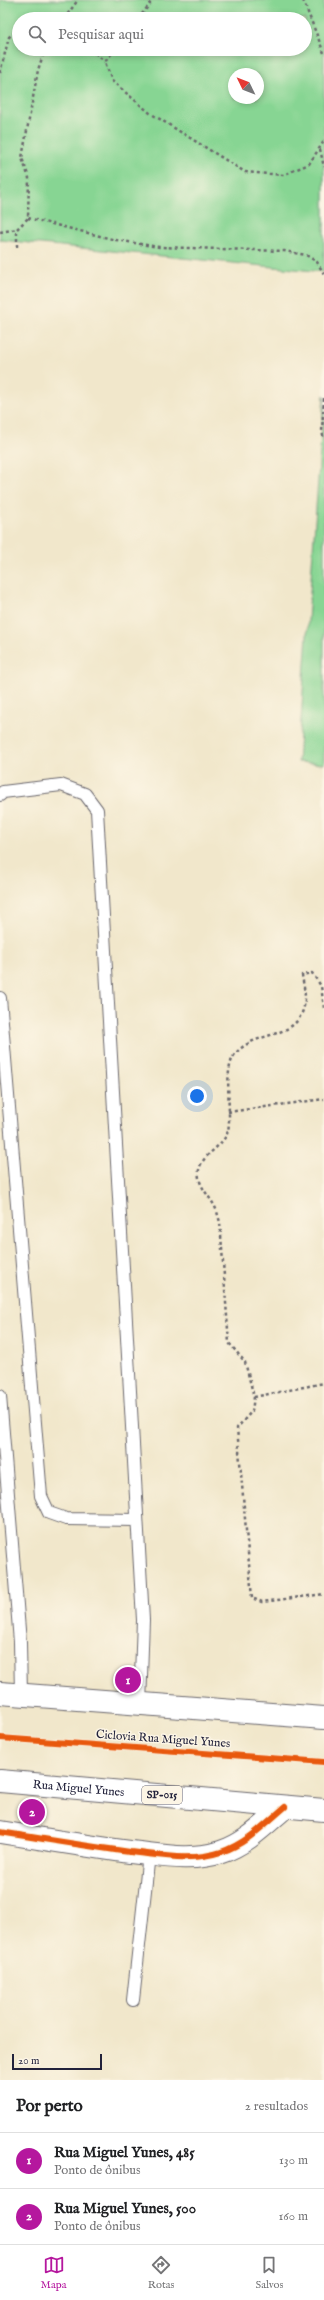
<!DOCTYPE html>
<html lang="pt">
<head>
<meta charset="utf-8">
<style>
	:root { --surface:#fff; --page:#f6f6f6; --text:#202124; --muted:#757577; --line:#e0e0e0; --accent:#b5179e }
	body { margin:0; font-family:"IM FELL English",serif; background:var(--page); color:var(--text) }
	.compass { position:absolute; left:228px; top:68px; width:36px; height:36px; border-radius:50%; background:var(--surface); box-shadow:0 2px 6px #0003; rotate:313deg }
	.scale { position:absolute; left:12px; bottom:10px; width:90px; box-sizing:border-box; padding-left:4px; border:2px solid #22223b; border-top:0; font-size:11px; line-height:14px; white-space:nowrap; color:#22223b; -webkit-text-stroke:3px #fcf5e5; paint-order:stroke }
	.you { position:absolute; left:197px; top:1096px; width:14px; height:14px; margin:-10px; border:3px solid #fff; border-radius:50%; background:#1a73e8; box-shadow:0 0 0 6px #1a73e833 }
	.badge { display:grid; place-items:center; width:26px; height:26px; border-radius:50%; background:var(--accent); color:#fff; font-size:13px; font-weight:700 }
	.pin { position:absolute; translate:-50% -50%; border:2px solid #fff; box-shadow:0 1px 4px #0006 }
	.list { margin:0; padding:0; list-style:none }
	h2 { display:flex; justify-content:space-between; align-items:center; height:52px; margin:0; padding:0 16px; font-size:17px }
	h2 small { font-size:13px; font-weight:400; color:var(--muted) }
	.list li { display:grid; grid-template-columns:26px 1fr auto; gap:12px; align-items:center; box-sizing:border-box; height:56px; padding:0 16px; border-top:1px solid var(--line) }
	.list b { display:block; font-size:15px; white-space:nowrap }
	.list p { margin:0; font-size:13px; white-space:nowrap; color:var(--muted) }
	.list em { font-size:13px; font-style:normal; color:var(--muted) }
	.icon { flex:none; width:22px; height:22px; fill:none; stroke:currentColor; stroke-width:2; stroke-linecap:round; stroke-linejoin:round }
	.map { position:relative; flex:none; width:324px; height:2080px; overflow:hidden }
	.search { position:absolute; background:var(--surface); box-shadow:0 2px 6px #0003; left:12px; right:12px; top:12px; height:44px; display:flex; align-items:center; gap:10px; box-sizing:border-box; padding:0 14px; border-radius:22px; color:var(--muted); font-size:15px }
	.sheet { height:164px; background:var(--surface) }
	nav { display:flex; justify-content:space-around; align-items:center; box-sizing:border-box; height:56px; border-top:1px solid var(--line); background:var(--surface); font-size:11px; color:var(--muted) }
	nav a { display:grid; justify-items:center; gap:2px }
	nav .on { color:var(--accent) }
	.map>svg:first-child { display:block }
	.green { fill:#87d593; stroke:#547c67; fill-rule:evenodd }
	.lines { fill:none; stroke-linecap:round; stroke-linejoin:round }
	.lane-casing { stroke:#6a676d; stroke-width:14 }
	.street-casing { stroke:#6a676d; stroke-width:24 }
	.primary-casing { stroke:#6a676d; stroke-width:24 }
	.path { stroke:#6a676d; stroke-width:2.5; stroke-dasharray:3 3; stroke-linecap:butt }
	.lane { stroke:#fff; stroke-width:12 }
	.street { stroke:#fff; stroke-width:22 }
	.primary { stroke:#fff; stroke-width:22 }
	.cycleway-casing { stroke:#fcf5e5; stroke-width:8 }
	.cycleway { stroke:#e8590c; stroke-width:6 }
	.labels { text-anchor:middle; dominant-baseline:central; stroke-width:3; stroke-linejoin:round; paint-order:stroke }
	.shield { fill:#fcf5e5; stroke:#63616e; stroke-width:1 }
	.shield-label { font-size:11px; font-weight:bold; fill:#22223b }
	.street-label { font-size:12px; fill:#22223b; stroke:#fcf5e5 }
</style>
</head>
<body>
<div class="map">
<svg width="324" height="2080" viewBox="0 0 324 2080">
	<rect width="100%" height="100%" fill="#fcf5e5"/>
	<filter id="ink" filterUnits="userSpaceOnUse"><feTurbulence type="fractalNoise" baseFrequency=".025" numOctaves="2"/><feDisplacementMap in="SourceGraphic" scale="8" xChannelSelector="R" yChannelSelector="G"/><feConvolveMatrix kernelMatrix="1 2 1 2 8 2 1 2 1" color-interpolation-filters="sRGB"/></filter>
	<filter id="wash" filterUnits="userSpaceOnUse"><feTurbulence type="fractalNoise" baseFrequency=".012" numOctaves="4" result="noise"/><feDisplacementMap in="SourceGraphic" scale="16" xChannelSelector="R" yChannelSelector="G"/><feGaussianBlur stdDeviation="0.9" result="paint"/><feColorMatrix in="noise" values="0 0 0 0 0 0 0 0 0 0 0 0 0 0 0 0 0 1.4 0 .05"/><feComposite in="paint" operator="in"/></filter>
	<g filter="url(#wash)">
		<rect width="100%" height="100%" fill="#f1e7cb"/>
		<!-- green -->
		<path class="green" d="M0 0H324V272L0 240ZM19 19H305V49H19ZM234 74H258V98H234Z
			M324 395V764L298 762Z"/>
	</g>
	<g filter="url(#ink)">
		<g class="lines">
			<defs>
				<path id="lane" d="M0 795 3 792 61 785 85 794 97 810 143 1620 140 1704
					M0 998 41 1496 49 1513 66 1519 137 1520
					M0 1396 20 1642 21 1695
					M133 2000 149 1854"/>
				<path id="street" d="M0 1832C43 1839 86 1846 130 1852 160 1855 191 1862 221 1852 246 1844 265 1824 285 1807"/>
				<g id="primary">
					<path d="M0 1693 324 1718"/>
					<path id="s1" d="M0 1781 324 1810"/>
				</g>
			</defs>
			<!-- lane casing -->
			<use href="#lane" class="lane-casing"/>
			<!-- street casing -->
			<use href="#street" class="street-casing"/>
			<!-- primary casing -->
			<use href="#primary" class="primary-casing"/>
			<!-- path -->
			<path class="path" d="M303 0 324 53
				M64 19 78 0
				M138 19 150 4 146 0
				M91 49 105 62
				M115 49 105 62 112 81 150 113 245 172 283 175 309 164 324 141
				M0 73 9 37 19 29
				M320 149 324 167
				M28 218 116 240 159 247 284 251 306 255 317 262 324 274
				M0 232 17 229
				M17 247V229L28 218 29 178 22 158 38 70 45 49
				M324 398 322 432 324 439
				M324 1008 321 986 312 973 302 975C303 982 305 991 305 999 302 1042 258 1028 236 1053 222 1068 232 1111 228 1131 223 1149 195 1156 199 1178 201 1188 209 1196 214 1205 217 1210 218 1216 220 1222L229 1343 245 1362 254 1397 252 1411 237 1428 252 1598 262 1602 324 1594
				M228 1112 324 1099
				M254 1397 324 1383"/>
			<!-- lane -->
			<use href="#lane" class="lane"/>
			<!-- street -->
			<use href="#street" class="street"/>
			<!-- primary -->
			<use href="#primary" class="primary"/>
			<defs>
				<path id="cycleway" d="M0 1738 324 1762
					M0 1832C43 1839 86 1846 130 1852 160 1855 191 1862 221 1852 246 1844 265 1824 285 1807"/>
			</defs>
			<!-- cycleway casing -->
			<use href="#cycleway" class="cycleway-casing"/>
			<!-- cycleway -->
			<use href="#cycleway" class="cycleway"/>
		</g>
	</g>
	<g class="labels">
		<!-- shield labels -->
		<rect class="shield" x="142" y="1786" width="40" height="18" rx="3"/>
		<g class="shield-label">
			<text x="162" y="1795">SP-015</text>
		</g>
		<!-- street labels -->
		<g class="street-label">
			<text transform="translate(163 1739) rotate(4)">Ciclovia Rua Miguel Yunes</text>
			<text stroke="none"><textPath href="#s1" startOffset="79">Rua Miguel Yunes</textPath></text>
		</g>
	</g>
</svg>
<svg class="compass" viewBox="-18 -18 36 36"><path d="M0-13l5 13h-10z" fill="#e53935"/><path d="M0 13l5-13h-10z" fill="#757577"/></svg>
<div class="scale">20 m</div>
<div class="you"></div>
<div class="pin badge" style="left:128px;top:1680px">1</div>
<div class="pin badge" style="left:32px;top:1812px">2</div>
<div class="search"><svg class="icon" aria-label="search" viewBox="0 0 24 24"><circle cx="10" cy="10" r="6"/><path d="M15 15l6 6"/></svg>Pesquisar aqui</div>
</div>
<section class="sheet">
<h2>Por perto<small>2 resultados</small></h2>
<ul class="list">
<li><span class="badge">1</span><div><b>Rua Miguel Yunes, 485</b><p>Ponto de ônibus</p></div><em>130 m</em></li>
<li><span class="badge">2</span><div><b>Rua Miguel Yunes, 500</b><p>Ponto de ônibus</p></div><em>160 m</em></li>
</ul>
</section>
<nav>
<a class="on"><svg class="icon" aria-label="map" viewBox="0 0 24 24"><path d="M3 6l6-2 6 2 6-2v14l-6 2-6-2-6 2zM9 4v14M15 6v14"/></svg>Mapa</a>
<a><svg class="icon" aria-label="directions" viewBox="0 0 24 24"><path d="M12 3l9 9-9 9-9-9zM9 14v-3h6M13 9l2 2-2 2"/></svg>Rotas</a>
<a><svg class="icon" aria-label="saved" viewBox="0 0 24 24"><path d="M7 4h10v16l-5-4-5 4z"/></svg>Salvos</a>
</nav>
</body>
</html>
